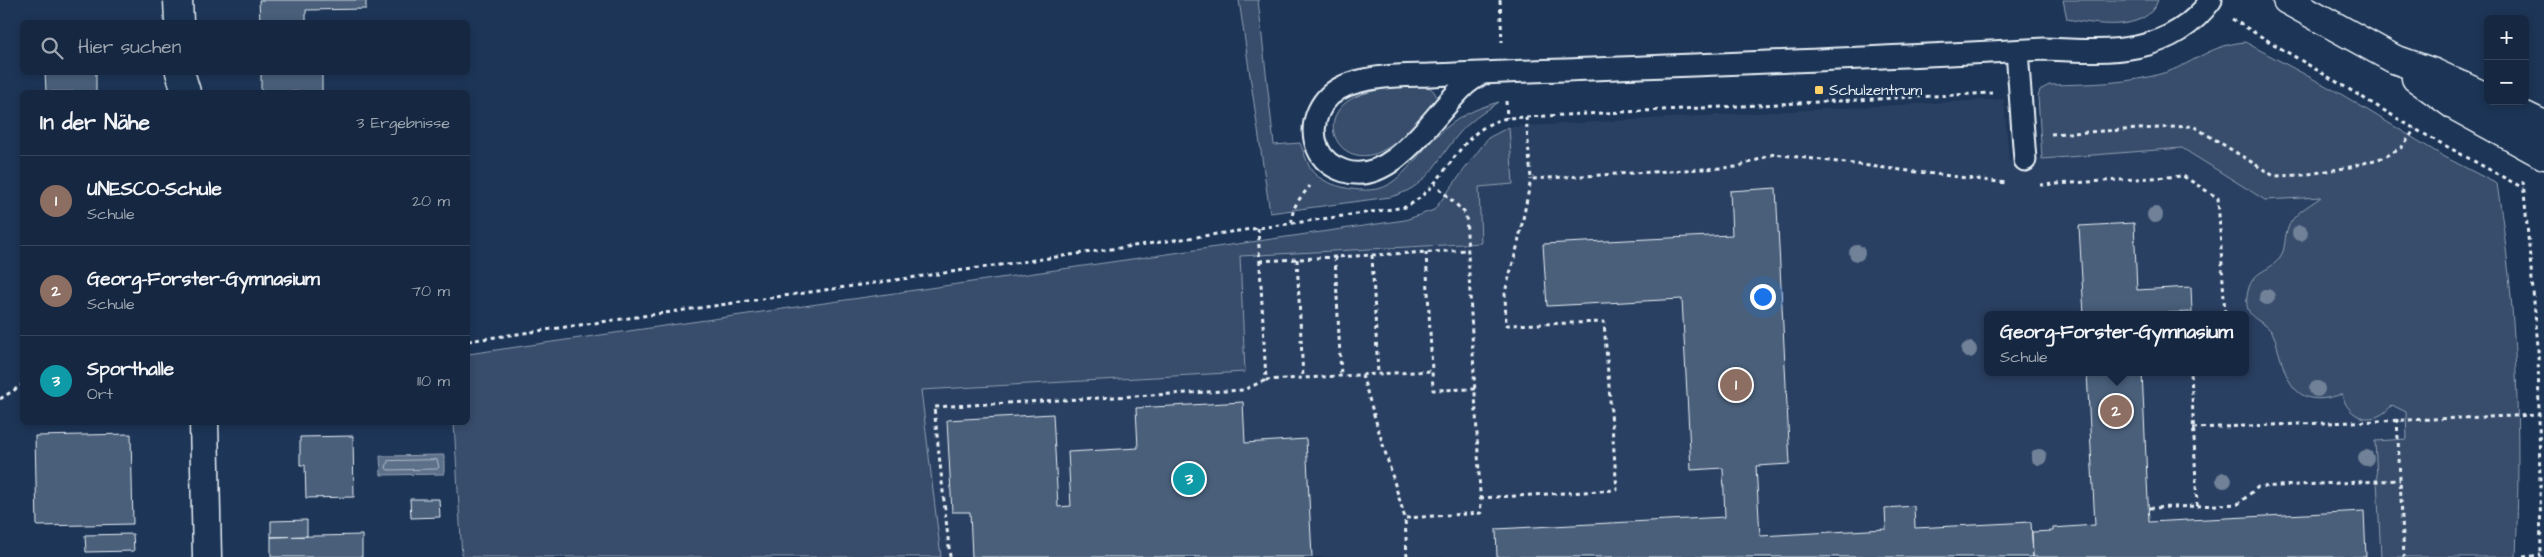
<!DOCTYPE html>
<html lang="de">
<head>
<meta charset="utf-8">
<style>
	:root { --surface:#162841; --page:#1f3048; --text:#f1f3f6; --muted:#9ea6b1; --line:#35445a; --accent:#ffd166 }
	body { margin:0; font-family:"Architects Daughter",sans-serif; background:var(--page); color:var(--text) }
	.controls { position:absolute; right:15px; top:15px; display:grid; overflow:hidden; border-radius:8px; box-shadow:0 2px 8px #0003 }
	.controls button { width:45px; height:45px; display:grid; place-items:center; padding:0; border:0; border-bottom:1px solid var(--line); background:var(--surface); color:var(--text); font:25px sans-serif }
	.you { position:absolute; left:1762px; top:296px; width:18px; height:18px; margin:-12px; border:4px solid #fff; border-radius:50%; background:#1a73e8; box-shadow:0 0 0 8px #1a73e833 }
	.badge { display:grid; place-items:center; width:32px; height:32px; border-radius:50%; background:var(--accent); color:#fff; font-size:16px; font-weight:700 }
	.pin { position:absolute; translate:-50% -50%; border:2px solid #fff; box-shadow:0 1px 5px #0006 }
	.popup { position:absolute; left:1984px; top:311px; width:265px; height:65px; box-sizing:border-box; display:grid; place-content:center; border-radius:8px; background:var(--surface); filter:drop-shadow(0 1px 4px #0005); font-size:16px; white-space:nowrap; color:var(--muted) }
	.popup b { font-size:19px; color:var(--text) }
	.popup::after { content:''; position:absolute; left:50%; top:100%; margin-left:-10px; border:10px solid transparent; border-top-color:var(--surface) }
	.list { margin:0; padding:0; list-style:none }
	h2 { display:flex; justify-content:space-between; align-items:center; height:65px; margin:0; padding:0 20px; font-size:21px }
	h2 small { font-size:16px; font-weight:400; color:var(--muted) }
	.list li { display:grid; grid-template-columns:32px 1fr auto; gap:15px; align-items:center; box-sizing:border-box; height:90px; padding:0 20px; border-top:1px solid var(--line) }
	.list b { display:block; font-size:19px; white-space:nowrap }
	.list p { margin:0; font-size:16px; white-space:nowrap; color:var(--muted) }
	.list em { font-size:16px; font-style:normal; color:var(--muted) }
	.icon { flex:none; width:28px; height:28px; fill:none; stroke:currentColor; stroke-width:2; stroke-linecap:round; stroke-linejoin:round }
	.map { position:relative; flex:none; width:2544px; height:557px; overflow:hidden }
	.search { position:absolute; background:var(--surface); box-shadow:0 2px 8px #0003; left:20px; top:20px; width:450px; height:55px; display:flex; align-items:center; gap:12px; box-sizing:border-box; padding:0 18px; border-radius:8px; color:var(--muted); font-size:19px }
	.panel { position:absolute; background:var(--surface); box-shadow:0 2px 8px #0003; left:20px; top:90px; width:450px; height:335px; border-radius:8px }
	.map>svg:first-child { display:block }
	.built { fill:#2a4162; fill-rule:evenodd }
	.green { fill:#374d6c; stroke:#909fb2 }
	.water { fill:#5d7089; stroke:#95a4b5 }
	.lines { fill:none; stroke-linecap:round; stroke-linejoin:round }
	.shore { stroke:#b0bdcc; stroke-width:1 }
	.building { fill:#495e7a; stroke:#e8f1f8 }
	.lane-casing { stroke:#e8f1f8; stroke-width:25 }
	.street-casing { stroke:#e8f1f8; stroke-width:31 }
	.secondary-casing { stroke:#e8f1f8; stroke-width:31 }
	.path { stroke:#e8f1f8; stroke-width:3; stroke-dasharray:4 4; stroke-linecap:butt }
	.lane { stroke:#1d3557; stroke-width:21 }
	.street { stroke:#1d3557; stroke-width:28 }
	.secondary { stroke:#1d3557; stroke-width:28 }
	.tree { fill:#708198 }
	.poi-dot { fill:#ffd166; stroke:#1d3557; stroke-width:2 }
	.labels { text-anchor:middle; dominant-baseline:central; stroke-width:4; stroke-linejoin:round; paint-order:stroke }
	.poi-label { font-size:15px; fill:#e8f1f8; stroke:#1d3557; text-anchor:start }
</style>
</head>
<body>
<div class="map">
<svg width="2544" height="557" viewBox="0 0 2544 557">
	<rect width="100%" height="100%" fill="#1d3557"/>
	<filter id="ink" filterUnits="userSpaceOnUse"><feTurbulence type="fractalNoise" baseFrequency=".02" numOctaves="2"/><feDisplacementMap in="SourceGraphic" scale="10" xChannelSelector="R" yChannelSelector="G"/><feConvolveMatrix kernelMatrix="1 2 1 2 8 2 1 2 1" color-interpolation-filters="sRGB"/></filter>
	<g filter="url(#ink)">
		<!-- built -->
		<path class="built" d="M2004 99 2009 161 2182 148 2265 200 2394 192 2407 439 2375 441 2381 557H941L920 390 1245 372 1240 256 1481 243 1479 186 1513 184 1509 127ZM1987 315H2245V372H1987Z"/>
		<!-- green -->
		<path class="green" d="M1239 0H1258L1274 145 1300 143C1304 152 1307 164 1312 171 1326 188 1370 196 1388 185 1409 172 1421 150 1439 134 1457 117 1476 108 1499 102 1484 112 1468 122 1457 136 1435 163 1427 188 1390 197L1270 213Z
			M2063 0H2158C2147 34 2093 24 2067 19Z
			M2245 42 2341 94 2443 156 2497 184C2517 306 2521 433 2516 557H2381L2375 441 2407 439 2406 412 2392 405C2375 427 2348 420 2342 394 2304 407 2290 393 2280 356 2277 349 2277 341 2273 334 2264 318 2244 322 2247 296 2251 268 2269 274 2280 257 2286 249 2284 239 2287 231 2292 213 2308 207 2321 197L2265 200 2182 148 2042 159 2038 97 2040 90 2049 85C2088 84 2130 84 2167 72 2197 61 2211 45 2245 42Z
			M1419 85C1428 86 1434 88 1437 98L1433 105C1417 120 1402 141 1382 151 1339 172 1312 117 1355 97 1375 88 1397 87 1419 85Z
			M1509 127 1513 184 1479 187 1481 243 1240 256 1245 372 921 390 941 557H462L454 423 468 422V354L1405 220 1434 210 1488 138Z"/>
		<!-- water -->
		<path class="water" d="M444 455V474L381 475 380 456Z"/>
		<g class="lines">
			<!-- shore -->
			<path class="shore" d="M437 460 439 467 437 469 388 470 386 468 388 461Z"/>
		</g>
		<!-- building -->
		<path class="building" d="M259 0H366V9L306 10V22H260Z
			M45 72H96V92H46Z
			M261 72H322V92H261Z
			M1776 188 1790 464 1756 466 1760 536 1886 529 1885 508 1914 506 1915 528 2031 522 2033 557H1497L1496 529 1725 517 1723 468 1691 470 1682 299 1547 306 1543 244 1732 235 1730 191Z
			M2134 223 2137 290 2191 287 2192 312 2084 315 2079 226Z
			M2087 372H2142L2149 522 2364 511 2366 557H2033L2032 532 2053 531V528L2095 525Z
			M1243 402 1245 443 1306 439 1312 557H972L970 512H952L947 420 1053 414 1058 507 1071 506 1068 452 1138 448 1136 408Z
			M131 434 133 524 37 526 35 436Z
			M353 436 354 497 306 498 305 465H300V437Z
			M410 499H439L440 517 411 518Z
			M307 520V536L271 537V521Z
			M133 534 134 551 86 552 85 535Z
			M362 535V557H271V537Z"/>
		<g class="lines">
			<defs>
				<path id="lane" d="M2017 51 2025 160
					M1483 73C1476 77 1469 81 1463 87 1432 116 1392 187 1344 171 1332 167 1323 161 1318 149 1307 123 1321 95 1347 85 1374 75 1402 76 1431 75 1476 73 1521 71 1566 70 1725 64 1886 58 2045 49 2107 52 2170 57 2211 0"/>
				<path id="street" d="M178 0 179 22
					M180 72 186 92
					M204 422 207 557"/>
				<path id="secondary" d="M2287 0 2394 59 2434 73 2488 98
					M2416 78 2455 106 2544 155
					M2494 101 2544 125"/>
			</defs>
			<!-- lane casing -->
			<use href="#lane" class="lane-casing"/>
			<!-- street casing -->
			<use href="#street" class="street-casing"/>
			<!-- secondary casing -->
			<use href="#secondary" class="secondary-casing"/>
			<!-- path -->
			<path class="path" d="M1500 0 1502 42
				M2232 19 2415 129 2523 188
				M1506 101 1507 118
				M1526 117 1531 179 1737 167 1774 154 2006 183
				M2051 134 2193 126 2274 176 2303 175 2350 167 2385 157 2402 147 2415 129
				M2523 181 2538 346 2541 557
				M2040 185 2183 176 2218 198 2225 315
				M1292 223C1291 207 1300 198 1310 186
				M1258 228 1266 380 1432 371 1433 390 1475 389
				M1426 252 1432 371
				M1372 255 1378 374
				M1335 257 1341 376
				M1297 259 1303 378
				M1260 261 1468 250
				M468 341 1406 207C1452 181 1456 129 1507 118L1992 93
				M1362 375 1405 518
				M0 399 22 385
				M2397 419 2404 557
				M2193 428 2540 415
				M1480 498 1617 490 1604 322 1506 325 1505 292 1518 244 1531 179
				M2197 506 2238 504 2258 487 2400 480
				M2149 508 2197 506 2191 372
				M950 557 934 407 1243 390 1266 380
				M1407 557 1405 518 1481 513 1466 214 1435 184
				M2523 557 2541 555"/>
			<!-- lane -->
			<use href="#lane" class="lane"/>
			<!-- street -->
			<use href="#street" class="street"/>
			<!-- secondary -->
			<use href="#secondary" class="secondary"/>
		</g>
		<!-- trees -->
		<g class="tree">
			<circle cx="2155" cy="215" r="8"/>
			<circle cx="2300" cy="233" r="8"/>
			<circle cx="1857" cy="253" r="8"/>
			<circle cx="2267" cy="297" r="8"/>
			<circle cx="1969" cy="350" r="8"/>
			<circle cx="2317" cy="389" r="8"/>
			<circle cx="2039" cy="457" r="8"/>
			<circle cx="2366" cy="458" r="8"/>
			<circle cx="2224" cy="480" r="8"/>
		</g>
	</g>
	<!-- markers -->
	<rect class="poi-dot" x="1814" y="85" width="10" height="10" rx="2.5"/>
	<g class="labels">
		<!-- poi labels -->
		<g class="poi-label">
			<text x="1829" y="90">Schulzentrum</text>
		</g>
	</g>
</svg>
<div class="controls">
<button>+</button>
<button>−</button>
</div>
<div class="you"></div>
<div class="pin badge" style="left:1736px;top:385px;background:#8d6e63">1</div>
<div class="pin badge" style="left:2116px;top:411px;background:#8d6e63">2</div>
<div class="popup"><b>Georg-Forster-Gymnasium</b>Schule</div>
<div class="pin badge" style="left:1189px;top:479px;background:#0f9aa8">3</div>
<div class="search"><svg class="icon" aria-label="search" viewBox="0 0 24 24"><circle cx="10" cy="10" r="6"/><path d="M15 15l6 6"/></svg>Hier suchen</div>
<section class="panel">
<h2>In der Nähe<small>3 Ergebnisse</small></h2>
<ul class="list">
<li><span class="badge" style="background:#8d6e63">1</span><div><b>UNESCO-Schule</b><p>Schule</p></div><em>20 m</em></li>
<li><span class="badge" style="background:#8d6e63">2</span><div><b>Georg-Forster-Gymnasium</b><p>Schule</p></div><em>70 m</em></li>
<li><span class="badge" style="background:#0f9aa8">3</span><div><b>Sporthalle</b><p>Ort</p></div><em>110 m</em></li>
</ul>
</section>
</div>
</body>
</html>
